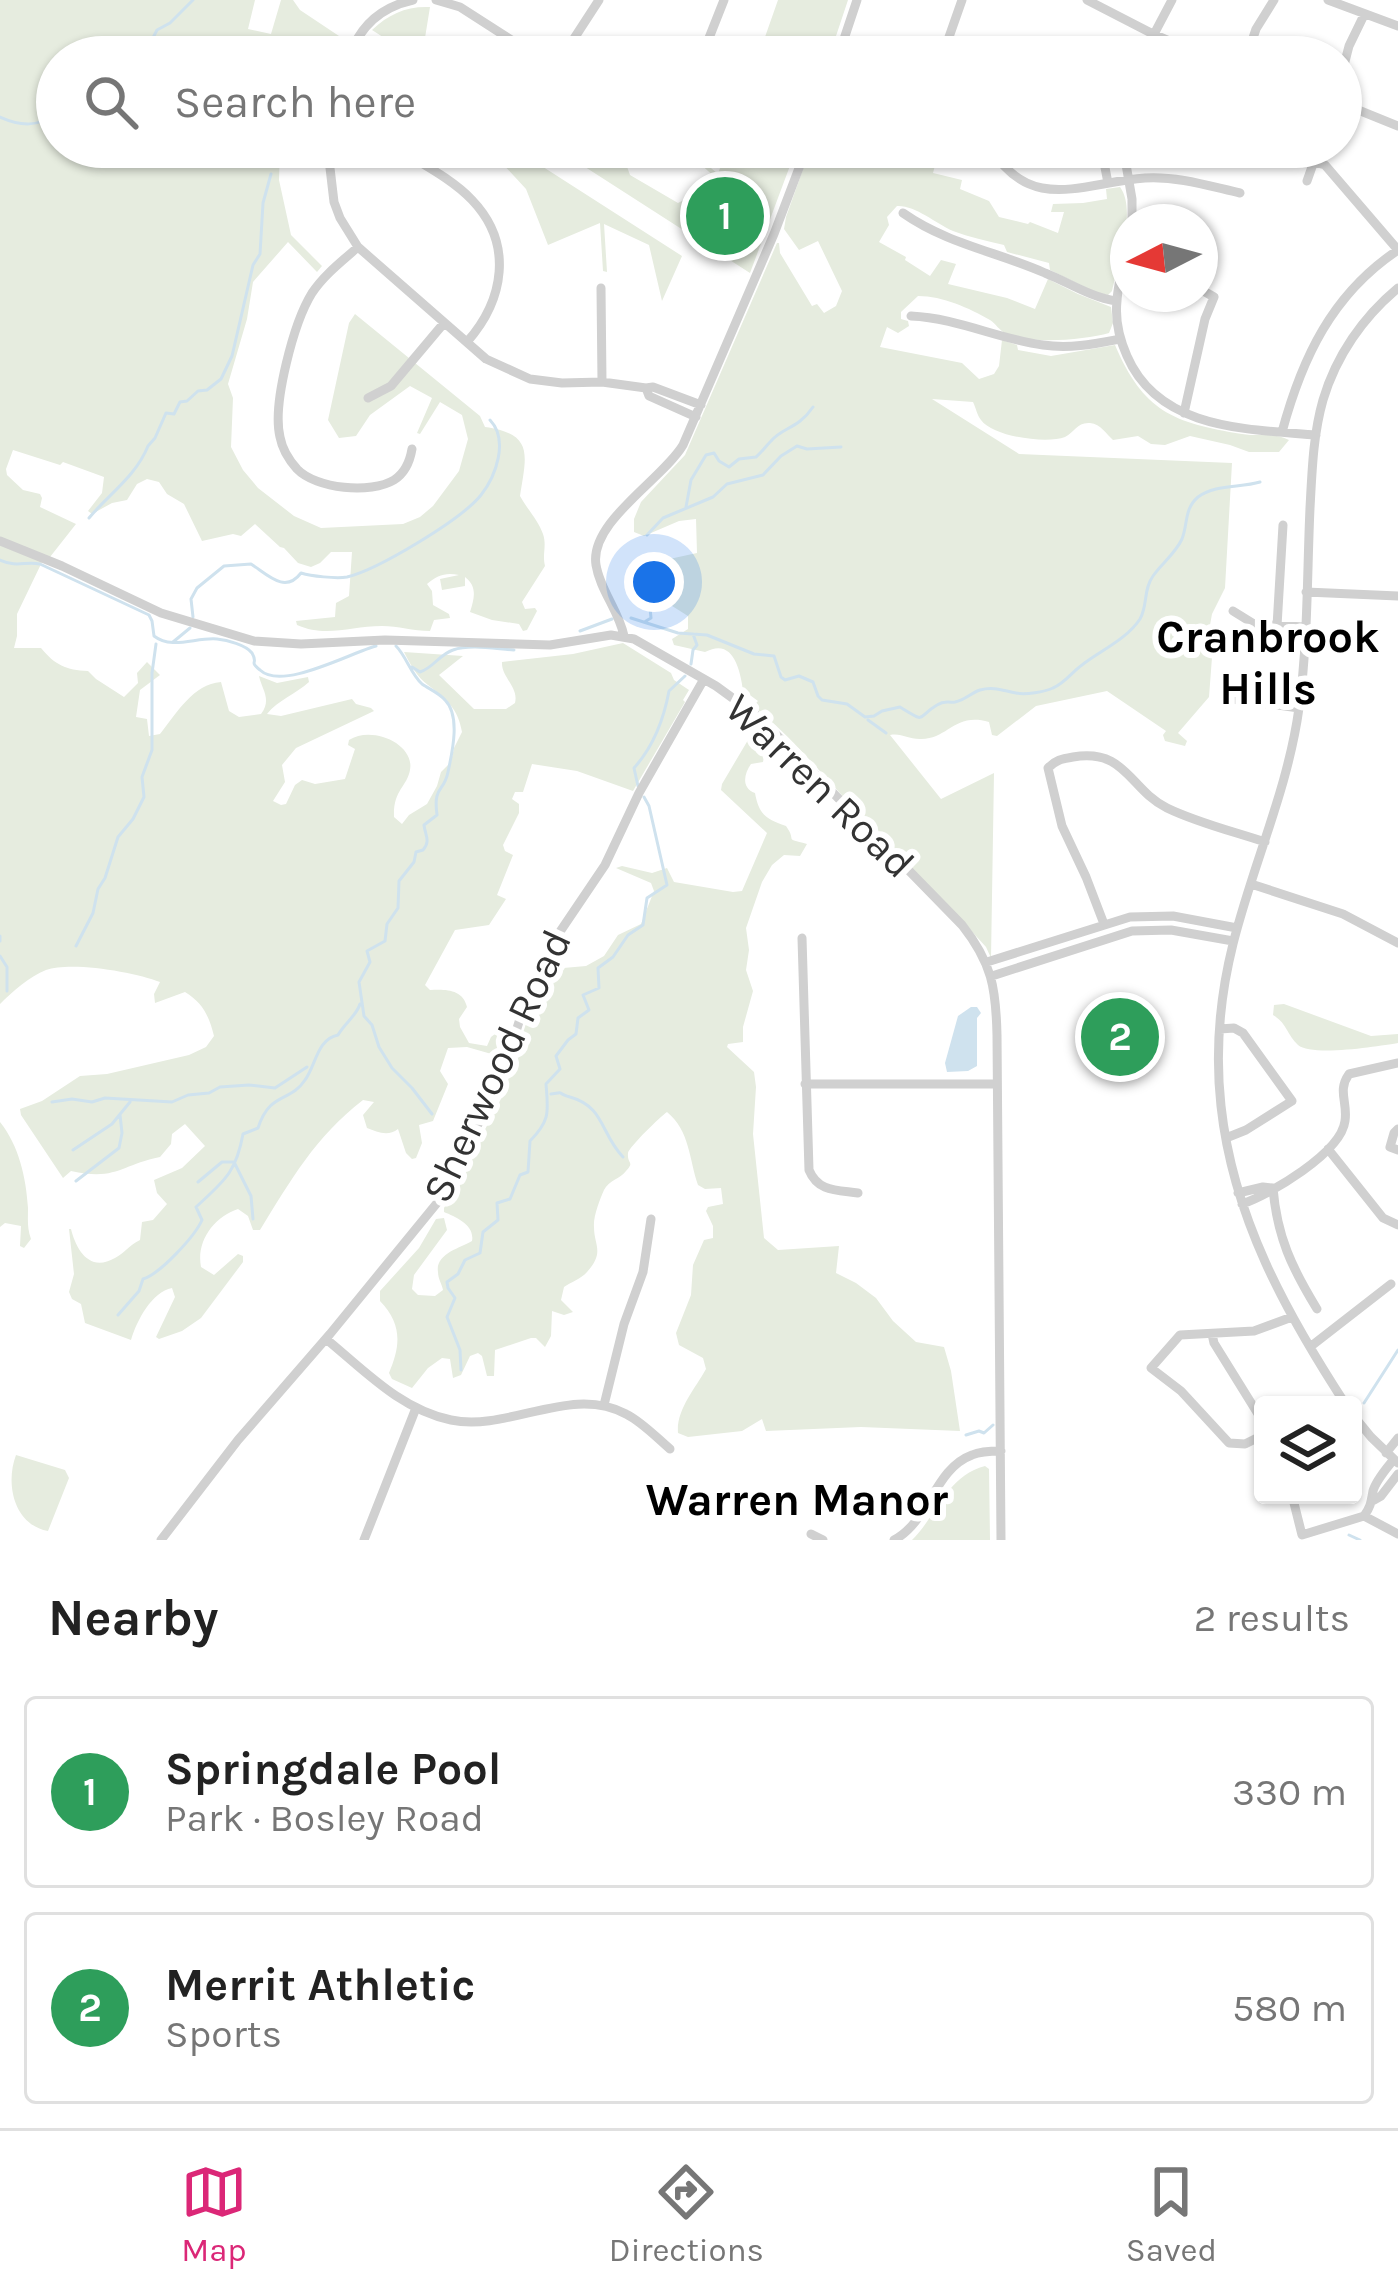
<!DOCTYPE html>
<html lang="en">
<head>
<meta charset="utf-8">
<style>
	:root { --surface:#fff; --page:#f2f2f2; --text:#222; --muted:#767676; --line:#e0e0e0; --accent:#db2777 }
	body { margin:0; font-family:Karla,sans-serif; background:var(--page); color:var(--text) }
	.controls { position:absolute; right:36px; bottom:36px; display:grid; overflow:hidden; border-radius:12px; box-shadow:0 3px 9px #0004 }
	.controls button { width:108px; height:108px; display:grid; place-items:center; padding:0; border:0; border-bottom:3px solid var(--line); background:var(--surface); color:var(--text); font:60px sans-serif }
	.compass { position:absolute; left:1110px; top:204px; width:108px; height:108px; border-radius:50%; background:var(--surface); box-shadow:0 3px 9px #0004; rotate:264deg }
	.you { position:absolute; left:654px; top:582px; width:42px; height:42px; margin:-30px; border:9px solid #fff; border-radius:50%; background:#1a73e8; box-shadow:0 0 0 18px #1a73e833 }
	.badge { display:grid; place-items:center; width:78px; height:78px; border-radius:50%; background:var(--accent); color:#fff; font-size:39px; font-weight:700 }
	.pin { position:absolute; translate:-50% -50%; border:6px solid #fff; box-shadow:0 3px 12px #0006 }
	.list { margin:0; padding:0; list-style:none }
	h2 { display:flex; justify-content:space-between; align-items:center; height:156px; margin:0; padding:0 48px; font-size:51px }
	h2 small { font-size:39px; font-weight:400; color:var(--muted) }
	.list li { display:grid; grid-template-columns:78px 1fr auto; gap:36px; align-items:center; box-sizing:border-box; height:192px; margin:0 24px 24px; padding:0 24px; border:3px solid var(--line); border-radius:12px }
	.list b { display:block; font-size:45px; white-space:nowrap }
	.list p { margin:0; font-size:39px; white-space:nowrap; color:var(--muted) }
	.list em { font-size:39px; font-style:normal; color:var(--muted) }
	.icon { flex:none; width:66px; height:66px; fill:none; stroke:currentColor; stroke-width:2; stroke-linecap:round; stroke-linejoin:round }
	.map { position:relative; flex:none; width:1398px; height:1540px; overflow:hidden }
	.search { position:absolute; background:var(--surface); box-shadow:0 3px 9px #0004; left:36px; right:36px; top:36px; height:132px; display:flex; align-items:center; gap:30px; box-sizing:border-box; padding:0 42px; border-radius:66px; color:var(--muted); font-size:45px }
	.sheet { height:588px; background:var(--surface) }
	nav { display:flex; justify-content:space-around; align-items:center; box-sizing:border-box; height:168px; border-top:3px solid var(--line); background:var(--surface); font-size:33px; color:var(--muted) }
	nav a { display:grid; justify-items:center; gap:6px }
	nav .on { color:var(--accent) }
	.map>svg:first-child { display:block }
	.green { fill:#e6ecdf }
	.water { fill:#cfe2ee }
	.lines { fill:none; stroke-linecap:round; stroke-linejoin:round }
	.stream { stroke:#cfe2ee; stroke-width:3 }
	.minor { stroke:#d0d0d0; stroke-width:9 }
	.labels { text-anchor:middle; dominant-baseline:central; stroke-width:12; stroke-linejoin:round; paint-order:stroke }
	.street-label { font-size:42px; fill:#333; stroke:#fff }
	.neighbourhood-label { font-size:45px; font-weight:bold; fill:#000; stroke:#fff }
</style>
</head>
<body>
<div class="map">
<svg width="1398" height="1540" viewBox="0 0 1398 1540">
	<rect width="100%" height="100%" fill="#fff"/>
	<!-- green -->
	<path class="green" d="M0 0H255L248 29 271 34 281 0H293L300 10 345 40 340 57H57V147H280L279 180 291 235 322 266 317 272 288 242 253 282 247 319 228 384 233 398 231 447 243 470 258 488 294 516 321 528 403 524 420 517 433 506 459 471 468 439 462 415 440 402 420 434 417 433 432 398 410 386 370 415 356 436 339 438 328 420 349 323 355 314 480 416 485 427C535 434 526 456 520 496 527 509 538 520 543 534 547 546 542 554 545 566L522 602 525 609 535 608 537 611 527 630 523 631 519 624 492 620 470 612C474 599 478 587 465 577V586L442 590 440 579 459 575C446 572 437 575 427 584L432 591 433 605 449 614 450 618 434 620 430 631C413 631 398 626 382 626 351 626 326 638 297 625L296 621 335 617 336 603 349 596 352 552H331L320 563 311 567 298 563 284 548 280 547 255 524 241 536 233 534 202 541 184 504 167 494 159 482 147 479 137 484 127 500 112 503 92 514 88 511 102 493 104 477 63 462 60 465 13 450 6 469 7 475 23 490 40 494 42 498 40 507 76 524 50 557 42 562 17 614V636L14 648H41C55 665 66 670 88 671L96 679 124 697 138 683 137 673 147 662 160 675 140 690 136 717 147 719 149 736 160 734C177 713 193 684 221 682L229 711 239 717 261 714C272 699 262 690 259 676L277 683 308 677 309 682C296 694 278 700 267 714L281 716 352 699 356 704 371 708 374 711 296 748 282 765 285 782 273 801 281 805 286 804 295 785 302 780 315 784 345 779 355 749 348 745 349 740C372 725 415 744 410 770 407 787 393 790 394 817L402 824 409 815 427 804 437 786 441 772 451 762 454 748 462 732C458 708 446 699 428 685 417 677 410 664 404 652L463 656 439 675 474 709H506L515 703C519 687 501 677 502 662L573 654 623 643 671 673 674 680 689 690 683 700 685 702 633 791 577 771 532 764 523 792H515L512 799 519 804V813L503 845 505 851 513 855 497 895 506 899 489 925 455 930 425 985 430 990C445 989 463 989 467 1007L459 1019 460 1027 469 1043 487 1046 491 1037 495 1034 502 1040 495 1055 467 1047 448 1048 440 1071 448 1084 433 1121 419 1125 422 1143 416 1158 412 1159 406 1153 398 1129C388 1137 377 1132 367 1128L363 1115 374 1102 363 1100C315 1137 291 1180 260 1230H253L248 1216 238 1209C214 1217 196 1241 201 1267L214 1275 238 1254 243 1256V1262L201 1318 182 1331 159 1339 156 1337 175 1297 172 1288C152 1292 137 1320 131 1340L85 1323 81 1304 72 1299 69 1292 74 1274 69 1229H71C76 1249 89 1273 115 1258 126 1252 128 1246 140 1240L142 1222 153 1220 167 1204 157 1193 154 1180 182 1168 205 1146 185 1124 172 1134 171 1144 160 1157C120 1165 117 1181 71 1171L63 1178 21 1115 20 1109 42 1101 80 1076 107 1074 189 1055 206 1047 214 1036C209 1016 203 1003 185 992L155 1003 154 994 160 982C135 972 71 961 46 970 30 976 12 992 0 1004Z
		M778 0H848L829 57H758Z
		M430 7 424 44 443 57H414L372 30C389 14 406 6 430 7Z
		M487 147H512L682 256 662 301 649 245 604 224 607 272 603 271 600 223 548 245 526 189Z
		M554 147H620L630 175 678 203 715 184 717 179 689 154 691 151 718 174 727 147H797L750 273Z
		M811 147H944L938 154 933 173 962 180 960 189 989 201 999 217 1028 224 1030 222 1058 233 1064 212H1051L1053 204 1083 203 1107 199 1106 189 1120 187C1137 210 1118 263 1112 291L1108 295 1095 292 1050 270 1049 263 1007 252 1004 245C987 241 969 237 953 231 935 223 915 205 897 206L887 217 889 225 879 242 906 257 905 260 930 276 941 260 956 264 948 284 1007 298 1035 309 1048 279 1078 294 1111 307 1113 323 1109 333C1085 340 1027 345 1005 333 999 330 996 324 990 320 969 308 943 296 918 296L901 312V319L908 321 909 326 898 333 887 327 880 347 962 363 979 379 994 374 999 366 1002 340 1017 345 1018 350 1051 356 1115 345C1143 411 1173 423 1242 434 1258 437 1274 432 1289 440L1279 452H1249L1230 445 1190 436 1165 445 1151 444 1138 436 1113 440C1106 434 1101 424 1090 423 1077 422 1075 432 1065 437 1047 444 993 437 981 420 977 415 976 408 973 402L932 399 1019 454 1232 463 1225 588 1212 614 1210 625 1213 644 1209 697 1178 733 1187 741 1185 746 1165 741 1163 735 1166 731 1107 691 1036 706 997 736 992 735 989 722C954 712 948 740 920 739 907 739 902 733 890 735L941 799 994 773 991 958 986 947C942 898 896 853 851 805 819 771 790 735 753 706L758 701 743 690C740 669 733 637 705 652L674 645 672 639 688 629V616L661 599 639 594 636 563H651L697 553 696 519 679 521 644 536 634 532V519L641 502 685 455 777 243H779L780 253 812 306 817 304 824 313 836 306 842 291 818 241 799 250 784 229 786 217Z
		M757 734 769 738 810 776 812 781C794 775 785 752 765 750L763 762 751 764C744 774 741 788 755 793 759 815 766 819 786 826 798 843 782 837 807 844L800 856 784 855 772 865 762 882 746 928 749 950 746 970 753 991 743 1027V1042L728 1044 727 1047 754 1072 756 1087 753 1134 764 1238 778 1250 839 1246 836 1273 856 1283 876 1298 893 1321 916 1342 944 1347 951 1371 960 1431 861 1427 766 1431 762 1419 742 1431 688 1437 678 1433C676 1410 695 1389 706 1369L703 1358 679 1345 676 1333 691 1295 693 1265 704 1240 713 1238V1226L706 1211 708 1207 723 1204 721 1188 705 1189 698 1185C689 1159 690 1131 667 1112 661 1116 629 1147 628 1153 627 1165 635 1161 626 1171 620 1179 609 1180 604 1190 600 1199 593 1217 594 1227 594 1246 605 1252 587 1272 581 1279 571 1282 564 1287L561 1300 573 1312 564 1315 552 1311 551 1336 545 1347 536 1338H531L495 1350 494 1376H487L482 1356 478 1353 470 1356 461 1375 453 1378 450 1359 442 1358 428 1368 412 1388 392 1379 389 1373C401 1345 402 1324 380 1301V1291L419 1248 436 1219 444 1218 447 1230 414 1275 412 1289 418 1295 435 1296 443 1290C442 1284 438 1279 438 1272 435 1254 460 1248 472 1241 475 1225 456 1217 444 1212V1208L503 1095 533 1002 552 969 586 966 604 956 618 935 641 924 654 891 651 883 616 868 622 866 652 873 667 868 674 882 733 892 742 891 767 833 721 790 722 784 748 740Z
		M1284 1004 1371 1036 1398 1034V1043C1380 1046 1312 1057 1298 1045 1287 1035 1287 1023 1273 1015L1274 1005Z
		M0 1122C19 1146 26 1177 28 1208 28 1220 27 1228 31 1239L24 1248 20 1246 21 1226 5 1223 0 1227Z
		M16 1455 65 1470 69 1478 48 1531C14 1525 5 1484 16 1455Z
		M985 1466 989 1469 990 1540H912C938 1514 947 1476 985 1466Z"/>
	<!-- water -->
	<path class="water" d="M971 1007H977L981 1013 977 1018V1066L968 1071 947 1072 945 1063 958 1016Z"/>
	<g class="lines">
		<!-- stream -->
		<path class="stream" d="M138 57 145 53 157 30 170 23 193 0
			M0 117C20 126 39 128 57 112
			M686 507 691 480 706 455 714 453 719 461 729 467 739 459 756 457C762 452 766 446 771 441 783 427 798 429 813 407
			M89 518C109 494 136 476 148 446L155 438 166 413 174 414 180 402 187 401 198 391 207 390 221 379 232 356 253 265 260 254 263 203 271 174
			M647 535 663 518 713 497 727 484 763 475 781 456 797 446 807 449 841 447
			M0 560C18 568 24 561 40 564L149 615 152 621 154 636C172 650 196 637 217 639 227 640 246 645 252 653 259 665 248 660 260 670 282 691 350 653 376 646
			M193 617 191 599 197 588 224 566 251 564C268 575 285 594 301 573 311 576 336 579 347 577 377 570 461 520 481 495 496 476 509 440 490 420
			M631 618 678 633 707 635 754 654 774 656 781 677 785 680 799 676 813 682 818 696 822 700 847 704 865 717 874 716 882 711 900 707C928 724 915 718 937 705 945 700 947 703 955 702 965 700 971 693 980 690 994 686 1004 691 1016 693 1026 695 1044 692 1053 688 1065 683 1072 672 1082 665 1100 651 1127 639 1140 619 1148 605 1143 590 1153 576 1162 563 1175 554 1182 539 1188 524 1184 509 1198 497 1215 484 1240 488 1260 482
			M646 621 651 618 650 608
			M580 631 612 619
			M173 642 190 628
			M396 646C406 656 411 674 422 684 429 689 439 693 445 700 461 716 452 753 448 772 444 793 433 785 437 815L424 825C425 835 431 841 423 850L416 852 414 862 399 881 398 908 387 924 385 941 367 951 370 962 359 982 364 1016 372 1025 379 1047 392 1068 412 1088 432 1114
			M691 664 693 650 697 645 693 634
			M412 667 420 672C433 668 440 654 453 650 470 644 496 649 514 650
			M868 720 886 733
			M638 786 634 768C653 747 664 718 669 691L685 676
			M0 936V941
			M76 946 93 913 98 889 105 878 118 837 133 819 144 797 142 777 152 750V673L156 644
			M0 956 7 967V991
			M551 1094C567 1092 554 1092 570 1097 605 1107 600 1133 623 1157
			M52 1102 72 1099 92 1102 105 1098 172 1102 188 1095 209 1093 220 1087 249 1085 275 1088 307 1067
			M73 1150 112 1124 130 1102
			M235 1164 251 1196 253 1219
			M76 1181 119 1148 122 1133 120 1115
			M198 1182 222 1162H233
			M118 1315 139 1291 143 1279C160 1274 195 1236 202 1220L196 1207C224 1181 236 1173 243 1134L258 1128C270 1091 290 1103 305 1080 316 1065 317 1039 338 1035 344 1024 357 1015 360 1004
			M461 1370 460 1350 447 1317 455 1298 448 1288 447 1282 458 1274 465 1260 480 1253 483 1232 498 1220 497 1203 510 1199 520 1175 528 1172 530 1141C551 1120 548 1111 546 1084L560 1069 556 1056 568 1040 576 1034 578 1018 589 1010 583 995 599 988 598 968 613 957 628 935 643 925 647 898 667 885 649 806 644 797
			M1364 1403 1398 1350
			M966 1435 979 1431 984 1433 993 1425
			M1349 1535 1360 1540"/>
		<!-- minor -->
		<path class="minor" d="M436 0 460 7 538 57
			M1087 0 1153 34 1206 57
			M1328 0 1398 26
			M1071 45 1112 57
			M1247 56 1256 29 1274 0
			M349 57C360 25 381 7 413 0
			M562 57 599 0
			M696 57 707 43 724 0
			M838 57 857 0
			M942 57 962 0
			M1142 57 1172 0
			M1341 77 1349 46 1364 15
			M1341 103 1398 126
			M331 147 330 168 334 202 340 218 358 247 486 359 530 379 562 383 602 382 646 388
			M395 147C420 163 451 178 472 200 514 244 504 300 467 342
			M990 147C1031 215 1084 182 1145 178 1178 176 1209 186 1240 193
			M1101 147 1108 183
			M1123 147 1132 199V222
			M1307 181 1319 147
			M903 213C947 244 998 252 1045 273 1070 283 1090 297 1116 301
			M1128 245C1124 263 1118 282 1117 301 1115 319 1119 338 1127 356 1159 430 1247 429 1316 435
			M358 247C341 262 324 275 312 293 294 322 272 404 280 437 282 448 289 460 297 469 316 489 371 494 394 480 405 473 410 461 412 449
			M601 288 602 382
			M911 316C957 318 998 339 1043 345 1070 349 1094 344 1120 339
			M368 398 391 386 444 323
			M1184 413 1205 319 1214 297 1200 289
			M696 417 649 396 646 388 653 387 701 405
			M1282 432C1302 358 1332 294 1398 250L1325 165 1314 162
			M0 541 62 566 161 613 254 641 301 644 385 640 550 645 611 635 634 639 716 686 760 718 962 925C992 963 996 988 997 1035L1001 1540
			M1306 592 1398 596
			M1233 611 1254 624 1304 627
			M1277 626 1283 525
			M624 636C619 611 600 590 596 565 589 522 663 479 683 445L774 234 807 147
			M1225 698 1299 708
			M1251 884 1343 914 1398 943
			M1104 924 1086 877 1062 826 1048 768C1056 760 1061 759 1073 757 1126 748 1129 789 1167 808 1198 823 1232 831 1265 842
			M802 938 809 1170C818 1192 837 1190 858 1193
			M987 962 1130 917 1173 916 1237 928
			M992 976 1132 931 1171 930 1233 941
			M1220 1029 1234 1028 1243 1033 1292 1101 1246 1130 1226 1138
			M805 1084H997
			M1398 1129 1394 1133 1390 1147 1398 1150
			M1328 1149 1383 1218 1398 1225
			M1273 1188C1277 1237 1292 1268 1317 1309
			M1238 1193 1263 1187 1273 1188
			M1242 1204C1269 1195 1341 1153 1345 1121 1348 1102 1337 1091 1349 1074L1398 1063
			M1212 1334 1214 1343 1263 1422
			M326 1339C364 1370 401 1410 451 1420 509 1432 571 1384 626 1414 642 1422 656 1437 670 1449
			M1310 1347 1391 1284
			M604 1405 624 1324 643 1272 651 1219
			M1346 1405C1286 1313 1233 1217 1221 1106 1215 1052 1220 996 1233 944 1253 864 1288 789 1299 708 1308 642 1307 574 1310 508 1312 472 1313 435 1323 400 1336 356 1363 317 1398 288
			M1353 1415 1371 1437 1398 1463
			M1263 1435 1245 1444 1229 1443 1181 1391 1151 1368 1180 1335 1254 1331 1292 1317
			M1386 1453 1398 1438
			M1292 1495 1302 1535 1364 1516
			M1374 1500 1381 1496 1398 1474
			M1364 1516C1371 1506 1371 1502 1373 1491 1376 1480 1387 1468 1394 1459
			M1364 1516 1398 1534
			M811 1534 823 1540
			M161 1540 238 1440 330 1334 446 1192 504 1069 526 1000 551 945 605 865 639 793 704 679
			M364 1540 416 1408
			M894 1540C930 1521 934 1469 972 1455 981 1451 992 1451 1001 1451"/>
	</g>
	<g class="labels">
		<!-- street labels -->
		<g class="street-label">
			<text transform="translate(820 786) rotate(44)">Warren Road</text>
			<text transform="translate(497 1066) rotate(-65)">Sherwood Road</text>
		</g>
		<!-- neighbourhood labels -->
		<g class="neighbourhood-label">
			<text x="1268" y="637">Cranbrook<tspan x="1268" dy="52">Hills</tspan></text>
			<text x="797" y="1500">Warren Manor</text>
		</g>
	</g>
</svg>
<div class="controls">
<button><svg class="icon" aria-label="layers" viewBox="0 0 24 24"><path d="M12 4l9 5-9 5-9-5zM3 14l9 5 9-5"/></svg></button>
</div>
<svg class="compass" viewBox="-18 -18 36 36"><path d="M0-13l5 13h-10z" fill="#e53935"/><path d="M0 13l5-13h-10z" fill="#767676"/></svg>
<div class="you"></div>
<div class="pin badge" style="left:725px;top:216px;background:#2e9e5b">1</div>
<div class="pin badge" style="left:1120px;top:1037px;background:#2e9e5b">2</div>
<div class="search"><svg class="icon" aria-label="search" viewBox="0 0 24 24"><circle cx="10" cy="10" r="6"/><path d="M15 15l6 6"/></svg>Search here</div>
</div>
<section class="sheet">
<h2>Nearby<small>2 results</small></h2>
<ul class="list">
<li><span class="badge" style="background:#2e9e5b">1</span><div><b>Springdale Pool</b><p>Park · Bosley Road</p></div><em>330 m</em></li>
<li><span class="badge" style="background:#2e9e5b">2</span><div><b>Merrit Athletic</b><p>Sports</p></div><em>580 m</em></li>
</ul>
</section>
<nav>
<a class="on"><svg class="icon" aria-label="map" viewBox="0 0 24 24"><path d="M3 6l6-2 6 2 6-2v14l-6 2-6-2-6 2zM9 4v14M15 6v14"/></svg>Map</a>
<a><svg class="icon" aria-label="directions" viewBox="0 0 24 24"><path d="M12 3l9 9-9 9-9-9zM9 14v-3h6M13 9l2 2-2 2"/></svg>Directions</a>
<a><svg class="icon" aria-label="saved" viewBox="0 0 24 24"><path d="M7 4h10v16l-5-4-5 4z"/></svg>Saved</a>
</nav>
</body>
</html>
